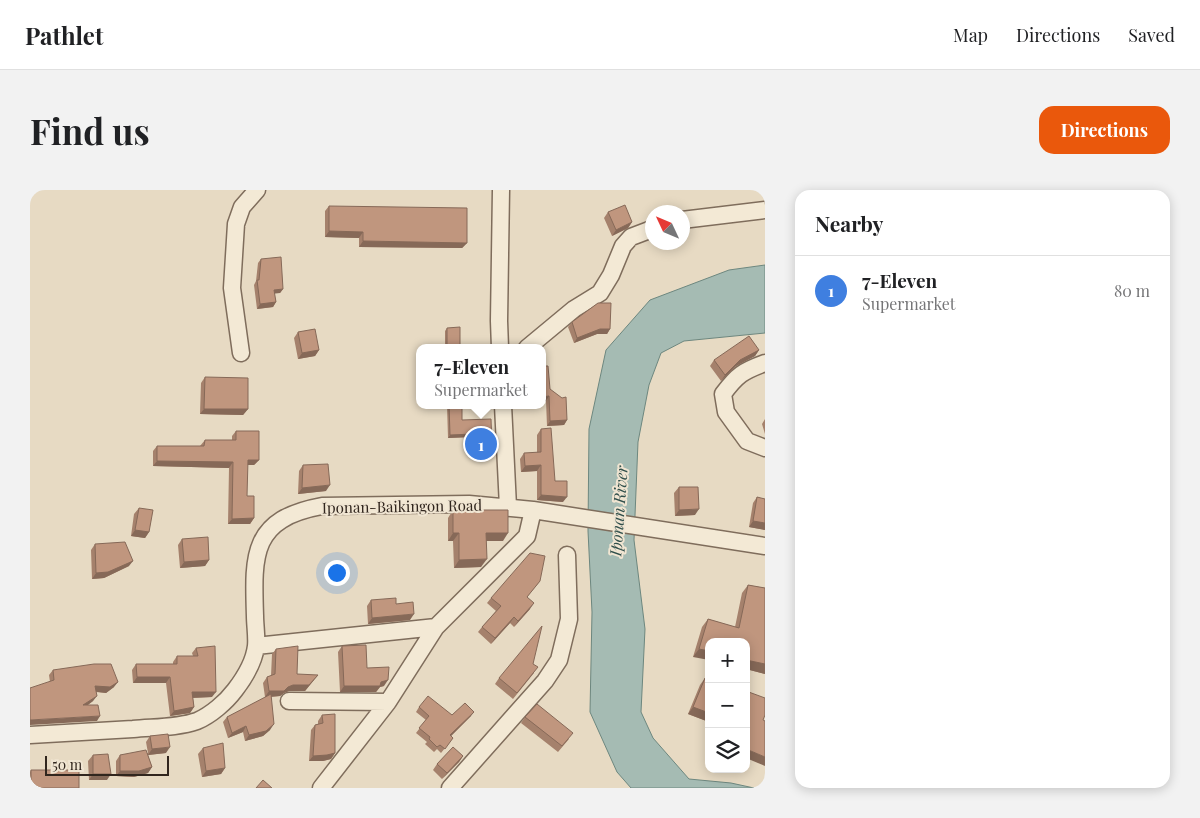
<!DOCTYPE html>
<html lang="en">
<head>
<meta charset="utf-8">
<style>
	:root { --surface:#fff; --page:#f2f2f2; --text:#202124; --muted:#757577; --line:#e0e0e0; --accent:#ea580c }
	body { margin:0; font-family:"Playfair Display",serif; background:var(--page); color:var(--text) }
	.controls { position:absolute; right:15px; bottom:15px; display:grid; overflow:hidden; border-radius:10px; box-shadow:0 2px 12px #0003 }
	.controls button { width:45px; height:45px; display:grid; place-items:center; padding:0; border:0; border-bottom:1px solid var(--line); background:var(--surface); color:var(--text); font:25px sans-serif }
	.compass { position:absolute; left:615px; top:15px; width:45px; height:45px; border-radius:50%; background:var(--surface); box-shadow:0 2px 12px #0003; rotate:314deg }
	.scale { position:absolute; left:15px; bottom:12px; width:124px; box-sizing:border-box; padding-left:5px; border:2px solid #31261e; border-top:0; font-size:14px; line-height:18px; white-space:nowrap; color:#31261e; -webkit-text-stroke:4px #f0e5d2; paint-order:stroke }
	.you { position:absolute; left:306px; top:382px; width:18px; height:18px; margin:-12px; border:4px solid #fff; border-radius:50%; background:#1a73e8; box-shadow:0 0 0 8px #1a73e833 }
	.badge { display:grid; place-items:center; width:32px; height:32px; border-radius:50%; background:var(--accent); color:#fff; font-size:16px; font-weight:700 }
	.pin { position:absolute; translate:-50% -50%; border:2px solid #fff; box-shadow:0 1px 5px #0006 }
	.popup { position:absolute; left:386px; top:154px; width:130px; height:65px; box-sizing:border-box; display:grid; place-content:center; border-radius:10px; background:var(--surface); filter:drop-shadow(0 1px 4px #0005); font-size:16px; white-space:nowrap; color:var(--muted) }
	.popup b { font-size:19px; color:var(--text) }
	.popup::after { content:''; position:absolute; left:50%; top:100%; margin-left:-10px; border:10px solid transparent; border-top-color:var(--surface) }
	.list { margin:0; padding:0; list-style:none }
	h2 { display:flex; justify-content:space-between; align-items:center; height:65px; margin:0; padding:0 20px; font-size:21px }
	h2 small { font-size:16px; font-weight:400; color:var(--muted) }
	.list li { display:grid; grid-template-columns:32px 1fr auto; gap:15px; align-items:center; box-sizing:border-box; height:70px; padding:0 20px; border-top:1px solid var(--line) }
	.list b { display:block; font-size:19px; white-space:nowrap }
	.list p { margin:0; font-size:16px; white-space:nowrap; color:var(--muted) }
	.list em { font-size:16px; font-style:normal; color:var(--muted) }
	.icon { flex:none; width:28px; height:28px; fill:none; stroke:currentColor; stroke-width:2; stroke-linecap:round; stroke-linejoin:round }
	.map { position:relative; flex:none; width:735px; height:598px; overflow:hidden; border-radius:15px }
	header { display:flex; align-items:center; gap:30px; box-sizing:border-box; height:70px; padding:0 25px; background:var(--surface); border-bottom:1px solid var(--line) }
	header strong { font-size:24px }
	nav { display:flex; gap:28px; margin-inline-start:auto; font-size:18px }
	.intro { display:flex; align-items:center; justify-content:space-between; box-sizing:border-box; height:120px; padding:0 30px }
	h1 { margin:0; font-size:35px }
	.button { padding:12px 22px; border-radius:15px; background:var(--accent); color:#fff; font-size:18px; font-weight:700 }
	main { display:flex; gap:30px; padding:0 30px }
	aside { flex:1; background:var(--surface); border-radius:15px; box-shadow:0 2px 12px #0003 }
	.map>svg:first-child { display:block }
	.water { fill:#a5bbb3; stroke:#6d877f }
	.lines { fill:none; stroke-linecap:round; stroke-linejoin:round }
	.minor-casing { stroke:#7f6d5c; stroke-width:19 }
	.minor { stroke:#f3e9d5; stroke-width:16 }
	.wall { fill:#a5816c }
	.shaded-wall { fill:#866958 }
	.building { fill:#c0967e; stroke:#866958 }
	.labels { text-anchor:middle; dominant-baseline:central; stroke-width:4; stroke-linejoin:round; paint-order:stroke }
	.street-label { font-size:15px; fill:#31261e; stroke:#f0e5d2 }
	.water-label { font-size:16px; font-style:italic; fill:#304f4b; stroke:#f0e5d2 }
</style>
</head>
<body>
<header>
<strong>Pathlet</strong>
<nav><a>Map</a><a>Directions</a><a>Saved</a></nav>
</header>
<div class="intro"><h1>Find us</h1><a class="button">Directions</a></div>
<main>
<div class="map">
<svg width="735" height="598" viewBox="0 0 735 598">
	<rect width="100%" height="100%" fill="#e7dac3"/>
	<!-- water -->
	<path class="water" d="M735 75V143L654 151 631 163 619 195 608 252 604 350 615 439 611 522 623 548 659 589 701 593 724 598H601L587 582 560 522 562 422 558 341 559 239 576 160 620 110 699 80Z"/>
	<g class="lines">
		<defs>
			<path id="minor" d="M652 30 735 20
				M470 158 469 131 471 0
				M497 158 544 119 570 103 581 85 593 56 601 47 622 39
				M211 163 202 98 206 34 212 17 227 0
				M735 173C713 181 707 185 693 204L696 222 717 251 735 258
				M473 215 478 317
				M226 456 406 437
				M259 511 358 512
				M0 545C34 543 68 541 103 539 123 537 147 538 167 531 181 525 196 512 205 500 215 487 224 473 226 456 227 447 225 435 225 426 223 365 221 329 292 316L439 314 503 320 735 356
				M291 598 358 512 406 437 497 346 503 320
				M420 598 515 491 529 470 539 429 537 365"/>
		</defs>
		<!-- minor casing -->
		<use href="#minor" class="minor-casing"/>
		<!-- minor -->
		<use href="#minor" class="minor"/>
	</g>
	<!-- wall -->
	<path class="wall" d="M299 16 437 53 432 58 329 57V48L295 47V21Z
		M578 22 602 32 598 38 582 46 574 28Z
		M231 69 253 99 250 103H244L246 112 243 117 227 119 224 95 226 91 228 73Z
		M542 132 580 139 577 144H567L544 153 538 137Z
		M417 138 430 158H415V141Z
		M268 142 289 160 285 166 268 169 264 148Z
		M729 160 725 166 706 176 691 191 680 176 684 170Z
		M175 187 218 219 213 225 170 224 171 193Z
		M520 199 537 230 534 235 517 236 516 211Z
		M417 215H432V230L462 257 459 260 442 261 441 247 418 248Z
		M735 229V244L732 234Z
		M511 239 525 291 533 312 507 310V281L491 282 490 269 494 263H507V245Z
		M206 241 229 270 224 275H217V306L224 328 220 334H198L199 278 123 276V261L127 256H170L175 250H202V246Z
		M273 275 296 301 268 304 269 281Z
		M649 297 665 325 645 326 644 303Z
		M727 307 735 340 719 337 723 313Z
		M109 318 119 342 115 348 101 346 104 324Z
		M423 320 473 351H456L451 377 424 378 423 351H418V328Z
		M152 349 179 370 175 376 150 378 148 355Z
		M65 354 99 376 74 388 62 389 61 360Z
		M510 391 497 407 500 419 484 437 480 433 461 454 448 442 452 437 466 421 457 413 461 408Z
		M718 395 735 398V484L716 479V452L663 467 672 437 678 429 705 437 712 403Z
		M341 410 366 414 380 430 338 434 337 416Z
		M312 456 337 478 354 496 350 497 346 502H310L308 462Z
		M166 458 182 507 163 508 164 517 160 523 140 526 136 493H103L102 480 106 474H143V472L147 466H163L162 463Z
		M246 459 267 484 284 490 275 501H259L254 503 250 506 241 507 240 540 233 546 215 551 213 542 198 548 193 532 197 527 236 507H235L233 493 237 487 241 486 242 464Z
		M503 474 504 483 483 509 465 494 469 488Z
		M23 480 84 497 76 503 66 502 63 511 58 515 67 531 20 492 19 485Z
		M675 488 679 489V532L658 524 670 495Z
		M389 517 422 525 441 526 421 546 423 548 411 563 407 559 404 562 395 554 397 552 386 543 396 530 386 522Z
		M292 525 305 563 301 569 293 571H279L281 540 285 535 288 534V531Z
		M495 527 539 549 528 562 491 533Z
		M120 546 136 563 118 565 122 577 118 583 104 587 86 586V571L90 565 118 563 116 552Z
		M173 558 195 578 191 584 172 587 168 564Z
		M63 565 77 590H59L58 571Z
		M433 566 429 572 412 589 403 580 407 574Z
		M1 580 49 598H0V582Z"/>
	<!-- shaded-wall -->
	<path class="shaded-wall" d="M602 32 598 38 582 46 586 40Z
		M299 41 333 42 329 48 295 47Z
		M333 51 437 53 432 58 329 57Z
		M253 99 250 103 241 104 244 100Z
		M246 112 243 117 227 119 230 114Z
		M570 139H580L577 144H567L544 153 547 148Z
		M289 160 285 166 268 169 272 163Z
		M729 160 725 166 706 176 691 191 695 185 710 170Z
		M519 206 516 211 512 212V207Z
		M174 219H218L213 225 170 224Z
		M537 230 534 235 517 236 520 231Z
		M443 244 441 247 418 248 420 245Z
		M462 257 459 260 442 261 444 258Z
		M218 270H229L224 275H214Z
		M127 271 203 272 199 278 123 276Z
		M511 275 507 281 491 282 495 276Z
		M300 295 296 301 268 304 272 298Z
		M511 305 537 307 533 312 507 310Z
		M669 319 665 325 645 326 649 320Z
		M224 328 220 334H198L202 329Z
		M723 331 735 333V340L719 337Z
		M105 340 119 342 115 348 101 346Z
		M423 343H429L423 351H418Z
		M456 343H478L473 351H451Z
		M457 369 451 377 424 378 429 370Z
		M179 370 175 376 150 378 154 372Z
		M103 371 99 376 74 388 62 389 66 383Z
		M504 413 500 419 484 437 488 431Z
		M384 424 380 430 338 434 342 428Z
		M484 427 480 433 461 454 465 448Z
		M669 459 679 461V470L663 467Z
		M716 470 735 474V484L716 479Z
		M288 485 275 501H259L254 503 250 506 235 507 239 501 258 497Z
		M107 487H140L136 493H103Z
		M358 490 354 496 350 497 346 502H310L314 496Z
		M88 492 84 497 76 503 61 501 65 496Z
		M162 502H186L182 507 158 508Z
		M67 506 63 511 49 521 53 515Z
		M164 517 160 523 140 526 144 521Z
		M663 517 679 523V532L658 524Z
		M444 522 441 526 417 550 420 545Z
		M70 526 67 531 0 535V530H3Z
		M244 534 240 540 233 546 215 551 219 545Z
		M216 536 213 542 198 548 202 543Z
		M140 557 136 563 118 565 122 559Z
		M716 559 735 567V576L716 568Z
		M305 563 301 569 293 571H279L283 566Z
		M433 566 429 572 412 589 417 583Z
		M122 577 118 583 104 587 86 586 90 581Z
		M195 578 191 584 172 587 176 581Z
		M63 584H81L77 590H59Z"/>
	<!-- building -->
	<path class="building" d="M595 15 602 32 586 40 578 22Z
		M299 16 437 18V53L333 51V42L299 41Z
		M251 67 253 99 244 100 246 112 230 114 227 90H229L231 69Z
		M568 113H581L580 139H570L547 148 542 132Z
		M430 137V158H417V138Z
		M285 139 289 160 272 163 268 142Z
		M719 146 729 160 710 170 695 185 684 170Z
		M512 176H518L520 199 532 208 536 207 537 230 520 231 519 206 512 207Z
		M175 187 218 188V219H174Z
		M419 215H432V230L461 229 462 257 444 258 443 244 420 245Z
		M521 238 525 291H537V307L511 305V275L495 276 494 263 511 262V239Z
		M206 241H229V270H218L217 306H224V328L202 329 203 272 127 271V256H174L175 250H206Z
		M298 274 300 295 272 298 273 275Z
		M649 297H668L669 319 649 320Z
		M727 307 735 309V333L723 331Z
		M109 318 123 320 119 342 105 340Z
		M423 320H478V343H456L457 369 429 370V343H423Z
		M178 347 179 370 154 372 152 349Z
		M95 352 103 371 78 382 66 383 65 354Z
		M500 363 515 366 510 391 497 407 504 413 488 431 484 427 465 448 452 437 471 416 461 408Z
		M718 395 735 398V474L716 470V452H679V461L669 459 678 429 709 438Z
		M366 408V414L383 412 384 424 342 428 341 410Z
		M512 436 503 474 508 477 487 503 469 488Z
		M336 455 337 478 359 477 358 490 351 492 350 496H314L312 456Z
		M185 456 186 502H162L164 517 144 521 140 487H107L106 474H147V466H168L166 458Z
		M268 456 267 484 288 485 279 495H263L258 497 254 501H239L237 487 245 484 246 459Z
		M64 474H81L88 492 80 497 65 496 67 506 53 515H68L70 526 0 530V498L24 490 23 480Z
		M675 488 679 489V523L663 517Z
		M716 501 735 508V525L733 530 735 531V567L716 559Z
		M241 504 244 534 236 541 219 545 216 536 202 543 197 527Z
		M398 506 422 525 435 513 444 522 420 545 423 548 415 559 410 555 407 557 399 549 400 547 389 538 399 526 389 517Z
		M507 514 543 543 532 556 495 527Z
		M305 524V563L297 565 283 566 285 535 293 533 292 525Z
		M138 544 140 557 122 559 120 546Z
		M193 553 195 578 176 581 173 558Z
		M423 557 433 566 417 583 407 574Z
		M116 560 122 577 109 581H90V565Z
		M78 564 81 584H63V565Z
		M1 580H49V598H1Z
		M233 590 242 598H226Z"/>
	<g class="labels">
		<!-- street labels -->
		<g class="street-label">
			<text transform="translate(372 316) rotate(-1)">Iponan-Baikingon Road</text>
		</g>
		<!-- water labels -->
		<g class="water-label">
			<text transform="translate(588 321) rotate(-86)">Iponan River</text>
		</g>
	</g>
</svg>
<div class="controls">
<button>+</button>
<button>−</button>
<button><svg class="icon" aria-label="layers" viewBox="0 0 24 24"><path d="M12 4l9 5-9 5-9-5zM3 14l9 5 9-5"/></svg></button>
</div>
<svg class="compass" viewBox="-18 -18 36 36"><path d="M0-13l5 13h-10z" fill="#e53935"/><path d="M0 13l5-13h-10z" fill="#757577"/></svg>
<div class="scale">50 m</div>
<div class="you"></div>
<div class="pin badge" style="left:451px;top:254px;background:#3f7fe0">1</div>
<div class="popup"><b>7-Eleven</b>Supermarket</div>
</div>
<aside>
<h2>Nearby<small></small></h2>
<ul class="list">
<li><span class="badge" style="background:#3f7fe0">1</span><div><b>7-Eleven</b><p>Supermarket</p></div><em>80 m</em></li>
</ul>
</aside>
</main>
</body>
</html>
